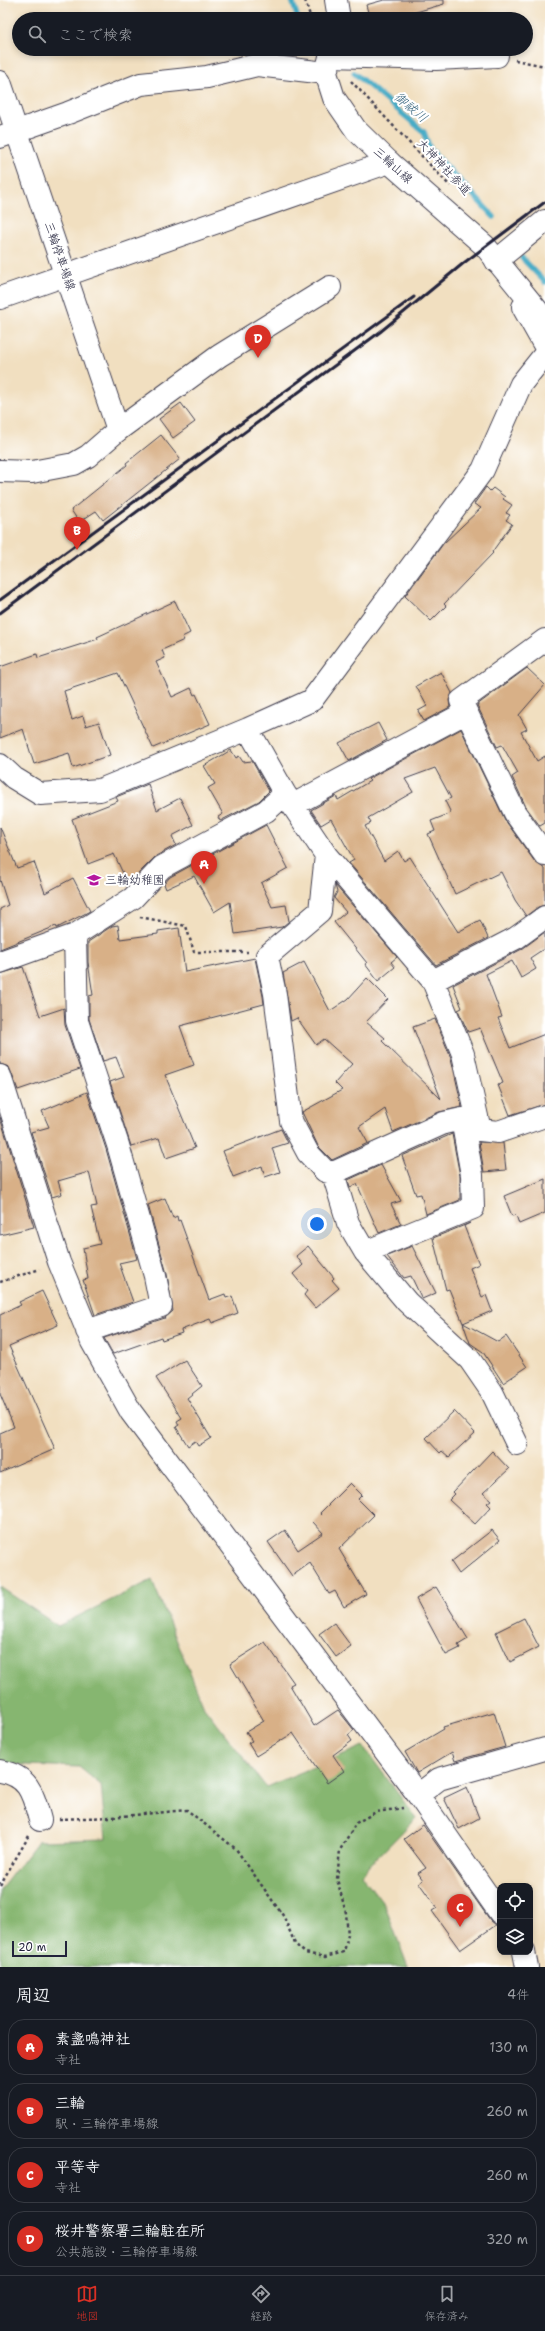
<!DOCTYPE html>
<html lang="ja">
<head>
<meta charset="utf-8">
<style>
	:root { --surface:#171b24; --page:#242831; --text:#f1f3f6; --muted:#9ea1a6; --line:#363941; --accent:#d93025 }
	body { margin:0; font-family:"Shantell Sans","Klee One",sans-serif; background:var(--page); color:var(--text) }
	.controls { position:absolute; right:12px; bottom:12px; display:grid; overflow:hidden; border-radius:8px; box-shadow:0 2px 6px #0003 }
	.controls button { width:36px; height:36px; display:grid; place-items:center; padding:0; border:0; border-bottom:1px solid var(--line); background:var(--surface); color:var(--text); font:20px sans-serif }
	.scale { position:absolute; left:12px; bottom:10px; width:55px; box-sizing:border-box; padding-left:4px; border:2px solid #22223b; border-top:0; font-size:11px; line-height:14px; white-space:nowrap; color:#22223b; -webkit-text-stroke:3px #fff; paint-order:stroke }
	.you { position:absolute; left:317px; top:1224px; width:14px; height:14px; margin:-10px; border:3px solid #fff; border-radius:50%; background:#1a73e8; box-shadow:0 0 0 6px #1a73e833 }
	.badge { display:grid; place-items:center; width:26px; height:26px; border-radius:50%; background:var(--accent); color:#fff; font-size:13px; font-weight:700 }
	.pin { position:absolute; translate:-50% -33px; filter:drop-shadow(0 1px 2px #0008) }
	.pin::after { content:''; position:absolute; top:21px; width:14px; height:12px; background:inherit; clip-path:polygon(0 0,100% 0,50% 100%) }
	.list { margin:0; padding:0; list-style:none }
	h2 { display:flex; justify-content:space-between; align-items:center; height:52px; margin:0; padding:0 16px; font-size:17px }
	h2 small { font-size:13px; font-weight:400; color:var(--muted) }
	.list li { display:grid; grid-template-columns:26px 1fr auto; gap:12px; align-items:center; box-sizing:border-box; height:56px; margin:0 8px 8px; padding:0 8px; border:1px solid var(--line); border-radius:16px }
	.list b { display:block; font-size:15px; white-space:nowrap }
	.list p { margin:0; font-size:13px; white-space:nowrap; color:var(--muted) }
	.list em { font-size:13px; font-style:normal; color:var(--muted) }
	.icon { flex:none; width:22px; height:22px; fill:none; stroke:currentColor; stroke-width:2; stroke-linecap:round; stroke-linejoin:round }
	.map { position:relative; flex:none; width:545px; height:1967px; overflow:hidden }
	.search { position:absolute; background:var(--surface); box-shadow:0 2px 6px #0003; left:12px; right:12px; top:12px; height:44px; display:flex; align-items:center; gap:10px; box-sizing:border-box; padding:0 14px; border-radius:22px; color:var(--muted); font-size:15px }
	.sheet { height:308px; background:var(--surface) }
	nav { display:flex; justify-content:space-around; align-items:center; box-sizing:border-box; height:56px; border-top:1px solid var(--line); background:var(--surface); font-size:11px; color:var(--muted) }
	nav a { display:grid; justify-items:center; gap:2px }
	nav .on { color:var(--accent) }
	.map>svg:first-child { display:block }
	.forest { fill:#86b66f; stroke:#546c55 }
	.lines { fill:none; stroke-linecap:round; stroke-linejoin:round }
	.stream { stroke:#46acc6; stroke-width:5.5 }
	.building { fill:#d8b087 }
	.minor-casing { stroke:#413e4f; stroke-width:24 }
	.major-casing { stroke:#413e4f; stroke-width:24 }
	.path { stroke:#413e4f; stroke-width:2.5; stroke-dasharray:3 3; stroke-linecap:butt }
	.minor { stroke:#fff; stroke-width:22 }
	.major { stroke:#fff; stroke-width:22 }
	.rail { stroke:#22223b; stroke-width:3 }
	.labels { text-anchor:middle; dominant-baseline:central; stroke-width:4; stroke-linejoin:round; paint-order:stroke }
	.street-label { font-size:12px; fill:#22223b; stroke:#fff }
	.poi-label { font-size:12px; fill:#22223b; stroke:#fff; text-anchor:start }
	.water-label { font-size:13px; font-style:italic; fill:#32607a; stroke:#fff }
</style>
</head>
<body>
<div class="map">
<svg width="545" height="1967" viewBox="0 0 545 1967">
	<rect width="100%" height="100%" fill="#fff"/>
	<filter id="ink" filterUnits="userSpaceOnUse"><feTurbulence type="fractalNoise" baseFrequency=".025" numOctaves="2"/><feDisplacementMap in="SourceGraphic" scale="8" xChannelSelector="R" yChannelSelector="G"/><feConvolveMatrix kernelMatrix="1 2 1 2 8 2 1 2 1" color-interpolation-filters="sRGB"/></filter>
	<filter id="wash" filterUnits="userSpaceOnUse"><feTurbulence type="fractalNoise" baseFrequency=".012" numOctaves="4" result="noise"/><feDisplacementMap in="SourceGraphic" scale="16" xChannelSelector="R" yChannelSelector="G"/><feGaussianBlur stdDeviation="0.9" result="paint"/><feColorMatrix in="noise" values="0 0 0 0 0 0 0 0 0 0 0 0 0 0 0 0 0 1.4 0 .05"/><feComposite in="paint" operator="in"/></filter>
	<g filter="url(#wash)">
		<rect width="100%" height="100%" fill="#f1dfc0"/>
		<!-- forest -->
		<path class="forest" d="M152 1580 204 1707 266 1787 363 1746 416 1818 361 1874 385 1906 408 1967H0V1890L38 1841 106 1839 101 1785 79 1767 0 1764V1587L58 1626Z"/>
		<g class="lines">
			<!-- stream -->
			<path class="stream" d="M292 0 298 19
				M354 73 424 132 430 149 494 217
				M522 258 545 282"/>
		</g>
		<g id="blocks">
			<!-- building -->
			<path class="building" d="M384 0H444V4L402 16V14L384 19H370L366 5Z
				M181 403 195 422 173 438 159 419Z
				M161 435 180 459 103 520 96 511 79 522 71 510 127 465 126 463Z
				M486 487 490 491 493 488 505 497 503 499 512 505 506 513 510 515 506 520 512 524 492 552 493 553 444 604 446 606 431 621 405 596 443 544 481 508 474 504Z
				M175 601 190 633 182 637 184 640 162 650 165 658 156 662 172 697 191 688 194 695 196 694 210 724 153 748 118 673 64 691 72 720 83 716 86 726 99 722 110 755 73 768 69 753 34 764 23 729 0 738V667L37 654 38 658 98 639 97 637Z
				M527 668 545 685 519 715 527 729 521 732 537 761 545 756V823L540 826 526 807 512 777 518 773 502 745 497 747 477 705Z
				M441 672 452 693 449 700 450 707 424 721 418 711 427 706 416 686Z
				M378 723 387 740 349 761 339 743Z
				M461 729 505 820 535 862 545 869V905L538 907 526 916 515 900 501 872 455 894 428 834 435 831 431 821 451 813 445 801 451 798 435 768 405 779 413 792 368 818 371 823 365 826 384 861 398 851 404 861 410 857 458 932 480 920 488 938 436 965 349 863 354 860 331 819 321 825 311 810 336 796 338 800 370 781 368 779Z
				M231 750 236 758 239 756 243 762 252 761 269 791 259 801 220 821 218 817 223 814 208 788 215 784 204 766Z
				M148 784 157 810 180 798 193 825 172 836 176 845 156 856 133 879 127 882 114 854 88 864 72 819 118 801 116 797Z
				M266 825 288 868 261 883 272 907 286 905 289 921 282 927 235 934 230 902 214 912 194 876 166 889 164 884 170 877Z
				M0 827 17 868 34 862 45 893 73 878 90 911 57 928 56 926 0 949V909L8 905 0 880Z
				M335 885 397 957 391 962 395 967 378 981 365 964 367 963 334 922 346 912 334 898 337 892Z
				M118 925 120 939 158 934V931L179 928 185 972 255 958 263 996 264 1004 180 1026 194 1065 165 1075 195 1148 166 1158 159 1138 131 1146 110 1082 124 1077 116 1057 103 1061 89 1019V996L93 995 88 962V942L112 926Z
				M545 932V948L530 958 536 969 521 978 512 961 486 974 502 1017 498 1018 510 1048 545 1034V1104L510 1115 498 1085 503 1083 480 1028 468 1032 458 1010 462 1008 453 985 522 949Z
				M304 962 330 1011 348 999 367 978 388 999 366 1022 385 1038 382 1041 441 1099 413 1027 435 1019 451 1058 462 1107 439 1112 393 1132 385 1109 359 1127 368 1143 332 1160 318 1146 302 1112 342 1090 335 1083 352 1064 324 1039 316 1045 297 1018 291 1021 283 973Z
				M23 967 40 1016 64 1008 65 1025 80 1069 18 1090 9 1067 0 1064V974Z
				M87 1092 106 1149 137 1259 119 1263 133 1302 95 1315 83 1280 88 1279 83 1248 100 1244 91 1207 97 1206 89 1172 58 1181 62 1194 52 1197 31 1132 49 1127 42 1111Z
				M0 1117 34 1227 0 1235Z
				M281 1129 288 1143 272 1148 280 1172 265 1177 262 1166 233 1177 223 1151Z
				M452 1134 460 1176V1200L426 1214 421 1194 416 1195 402 1156Z
				M479 1142 503 1143 506 1170 484 1172Z
				M381 1165 401 1201 391 1204 401 1224 379 1233 357 1184 350 1187 348 1180Z
				M545 1179V1213L519 1224 516 1215 512 1216 504 1196Z
				M165 1198 173 1218 177 1216 178 1221 180 1220 209 1300 225 1294 226 1298 232 1296 238 1313 212 1323 210 1319 181 1330 182 1333 162 1340 161 1337 113 1354 104 1338 165 1318 173 1311 167 1274 148 1205Z
				M470 1223 464 1226 479 1264 470 1268 482 1297 486 1295 492 1311 463 1323 449 1289 446 1290 433 1238Z
				M308 1246 334 1278 332 1280 339 1288 315 1308 304 1295 307 1291 293 1274 303 1265 296 1256Z
				M412 1246 436 1293 422 1299 411 1276 404 1278 387 1256Z
				M42 1291 58 1325 9 1346 55 1449 0 1473V1433L14 1427 0 1394V1315L21 1305 19 1302Z
				M463 1323 498 1342 506 1336 527 1367 503 1383 483 1352 470 1343Z
				M185 1360 202 1386 187 1398 211 1438 198 1446 195 1441 188 1446 176 1427 179 1425 177 1421 182 1418 156 1378Z
				M454 1411 475 1433 449 1457 442 1451 440 1453 426 1438Z
				M492 1451 509 1469 483 1493 491 1500 487 1503 491 1507 475 1524 449 1500 455 1494 453 1492Z
				M350 1483 362 1495 358 1499 374 1515 339 1549 366 1594 344 1607 335 1591 329 1594 310 1563 292 1576 268 1542 285 1530 298 1550 323 1533 313 1522 321 1514 320 1513Z
				M492 1530 500 1540 459 1574 451 1562Z
				M436 1587 468 1639 458 1645 460 1648 446 1655 416 1599Z
				M524 1618 539 1647 510 1662 496 1632Z
				M334 1623 351 1646 336 1657 319 1634Z
				M265 1642 294 1683 290 1685 314 1726 338 1710 354 1730 348 1735 352 1741 333 1755 344 1771 327 1783 293 1733 256 1756 248 1743 252 1741 246 1732 264 1721 230 1664Z
				M494 1712 505 1747 455 1761 452 1752 417 1773 405 1752 444 1729 443 1727Z
				M467 1787 479 1818 459 1829 444 1798Z
				M423 1825 490 1920 496 1925 460 1950 432 1911 437 1908 419 1883 423 1880 418 1873 426 1868 404 1839Z"/>
		</g>
	</g>
	<g filter="url(#ink)">
		<use href="#blocks" fill-opacity="0" stroke="#413e4f" stroke-width="1"/>
		<g class="lines">
			<defs>
				<path id="minor" d="M330 56 436 59 497 56
					M0 137 68 113 141 84 207 77 257 65 326 73
					M496 261 545 221
					M0 298 389 162
					M0 471 32 472 74 464 88 456 118 430 219 356 330 287
					M545 640 461 701 515 813 545 855
					M248 729 285 794 326 855 433 981 463 1054 480 1130 498 1132 545 1116
					M0 765 14 778 40 794 100 790 248 729 312 700 483 470 521 384 545 354
					M293 805 465 713
					M326 855 320 911 267 956 275 994 291 1121 308 1153 325 1171 333 1173 444 1123 462 1119
					M75 935 77 1021 118 1145 155 1276 161 1306 87 1331
					M0 962 75 935 133 898 162 867 266 811 285 794
					M433 981 516 938 545 917
					M0 1076 59 1262 92 1342 131 1412 418 1795 500 1913
					M333 1173 348 1223 365 1252 407 1302 470 1360 492 1392 517 1444
					M365 1252 473 1208 472 1175 462 1119H477
					M0 1771C30 1776 33 1795 40 1820
					M418 1795 439 1779 545 1749
					M524 1952 527 1967"/>
				<path id="major" d="M336 0 339 19
					M332 49 326 73 334 98 356 130 389 162 485 246 545 320
					M0 82 118 430
					M523 307 545 346"/>
			</defs>
			<!-- minor casing -->
			<use href="#minor" class="minor-casing"/>
			<!-- major casing -->
			<use href="#major" class="major-casing"/>
			<!-- path -->
			<path class="path" d="M305 0 311 19
				M515 60 545 66
				M351 81 450 186
				M140 917 186 926 194 952H248
				M0 1282 40 1269
				M59 1819 112 1817 187 1810 236 1849 284 1917 295 1944 305 1953 325 1957 344 1952 348 1935 346 1913 337 1879 340 1850 356 1823 376 1812 403 1808
				M0 1885 29 1836"/>
			<!-- minor -->
			<use href="#minor" class="minor"/>
			<!-- major -->
			<use href="#major" class="major"/>
			<!-- rail -->
			<path class="rail" d="M0 600 414 297
				M0 613 380 332 465 262 545 202"/>
		</g>
	</g>
	<!-- icons -->
	<defs>
		<symbol id="school-bare" viewBox="-9 -9 18 18"><path d="M0-5L7-2L0 1L-7-2ZM-4 1L0 2.5L4 1V4Q0 6-4 4Z" fill="#b5179e" stroke="#fff" stroke-width="2.5" paint-order="stroke"/></symbol>
	</defs>
	<g fill-rule="evenodd">
		<use href="#school-bare" x="84" y="870" width="20" height="20"/>
	</g>
	<g class="labels">
		<!-- street labels -->
		<g class="street-label">
			<text transform="translate(393 165) rotate(42)">三輪山線</text>
			<text transform="translate(444 167) rotate(47)">大神神社参道</text>
			<text transform="translate(60 256) rotate(71)">三輪停車場線</text>
		</g>
		<!-- poi labels -->
		<g class="poi-label">
			<text x="105" y="880">三輪幼稚園</text>
		</g>
		<!-- water labels -->
		<g class="water-label">
			<text transform="translate(411 107) rotate(40)">御祓川</text>
		</g>
	</g>
</svg>
<div class="controls">
<button><svg class="icon" aria-label="locate" viewBox="0 0 24 24"><circle cx="12" cy="12" r="6"/><path d="M12 2v4M12 18v4M2 12h4M18 12h4"/></svg></button>
<button><svg class="icon" aria-label="layers" viewBox="0 0 24 24"><path d="M12 4l9 5-9 5-9-5zM3 14l9 5 9-5"/></svg></button>
</div>
<div class="scale">20 m</div>
<div class="you"></div>
<div class="pin badge" style="left:204px;top:884px">A</div>
<div class="pin badge" style="left:77px;top:550px">B</div>
<div class="pin badge" style="left:460px;top:1927px">C</div>
<div class="pin badge" style="left:258px;top:358px">D</div>
<div class="search"><svg class="icon" aria-label="search" viewBox="0 0 24 24"><circle cx="10" cy="10" r="6"/><path d="M15 15l6 6"/></svg>ここで検索</div>
</div>
<section class="sheet">
<h2>周辺<small>4件</small></h2>
<ul class="list">
<li><span class="badge">A</span><div><b>素盞鳴神社</b><p>寺社</p></div><em>130 m</em></li>
<li><span class="badge">B</span><div><b>三輪</b><p>駅 · 三輪停車場線</p></div><em>260 m</em></li>
<li><span class="badge">C</span><div><b>平等寺</b><p>寺社</p></div><em>260 m</em></li>
<li><span class="badge">D</span><div><b>桜井警察署三輪駐在所</b><p>公共施設 · 三輪停車場線</p></div><em>320 m</em></li>
</ul>
</section>
<nav>
<a class="on"><svg class="icon" aria-label="map" viewBox="0 0 24 24"><path d="M3 6l6-2 6 2 6-2v14l-6 2-6-2-6 2zM9 4v14M15 6v14"/></svg>地図</a>
<a><svg class="icon" aria-label="directions" viewBox="0 0 24 24"><path d="M12 3l9 9-9 9-9-9zM9 14v-3h6M13 9l2 2-2 2"/></svg>経路</a>
<a><svg class="icon" aria-label="saved" viewBox="0 0 24 24"><path d="M7 4h10v16l-5-4-5 4z"/></svg>保存済み</a>
</nav>
</body>
</html>
